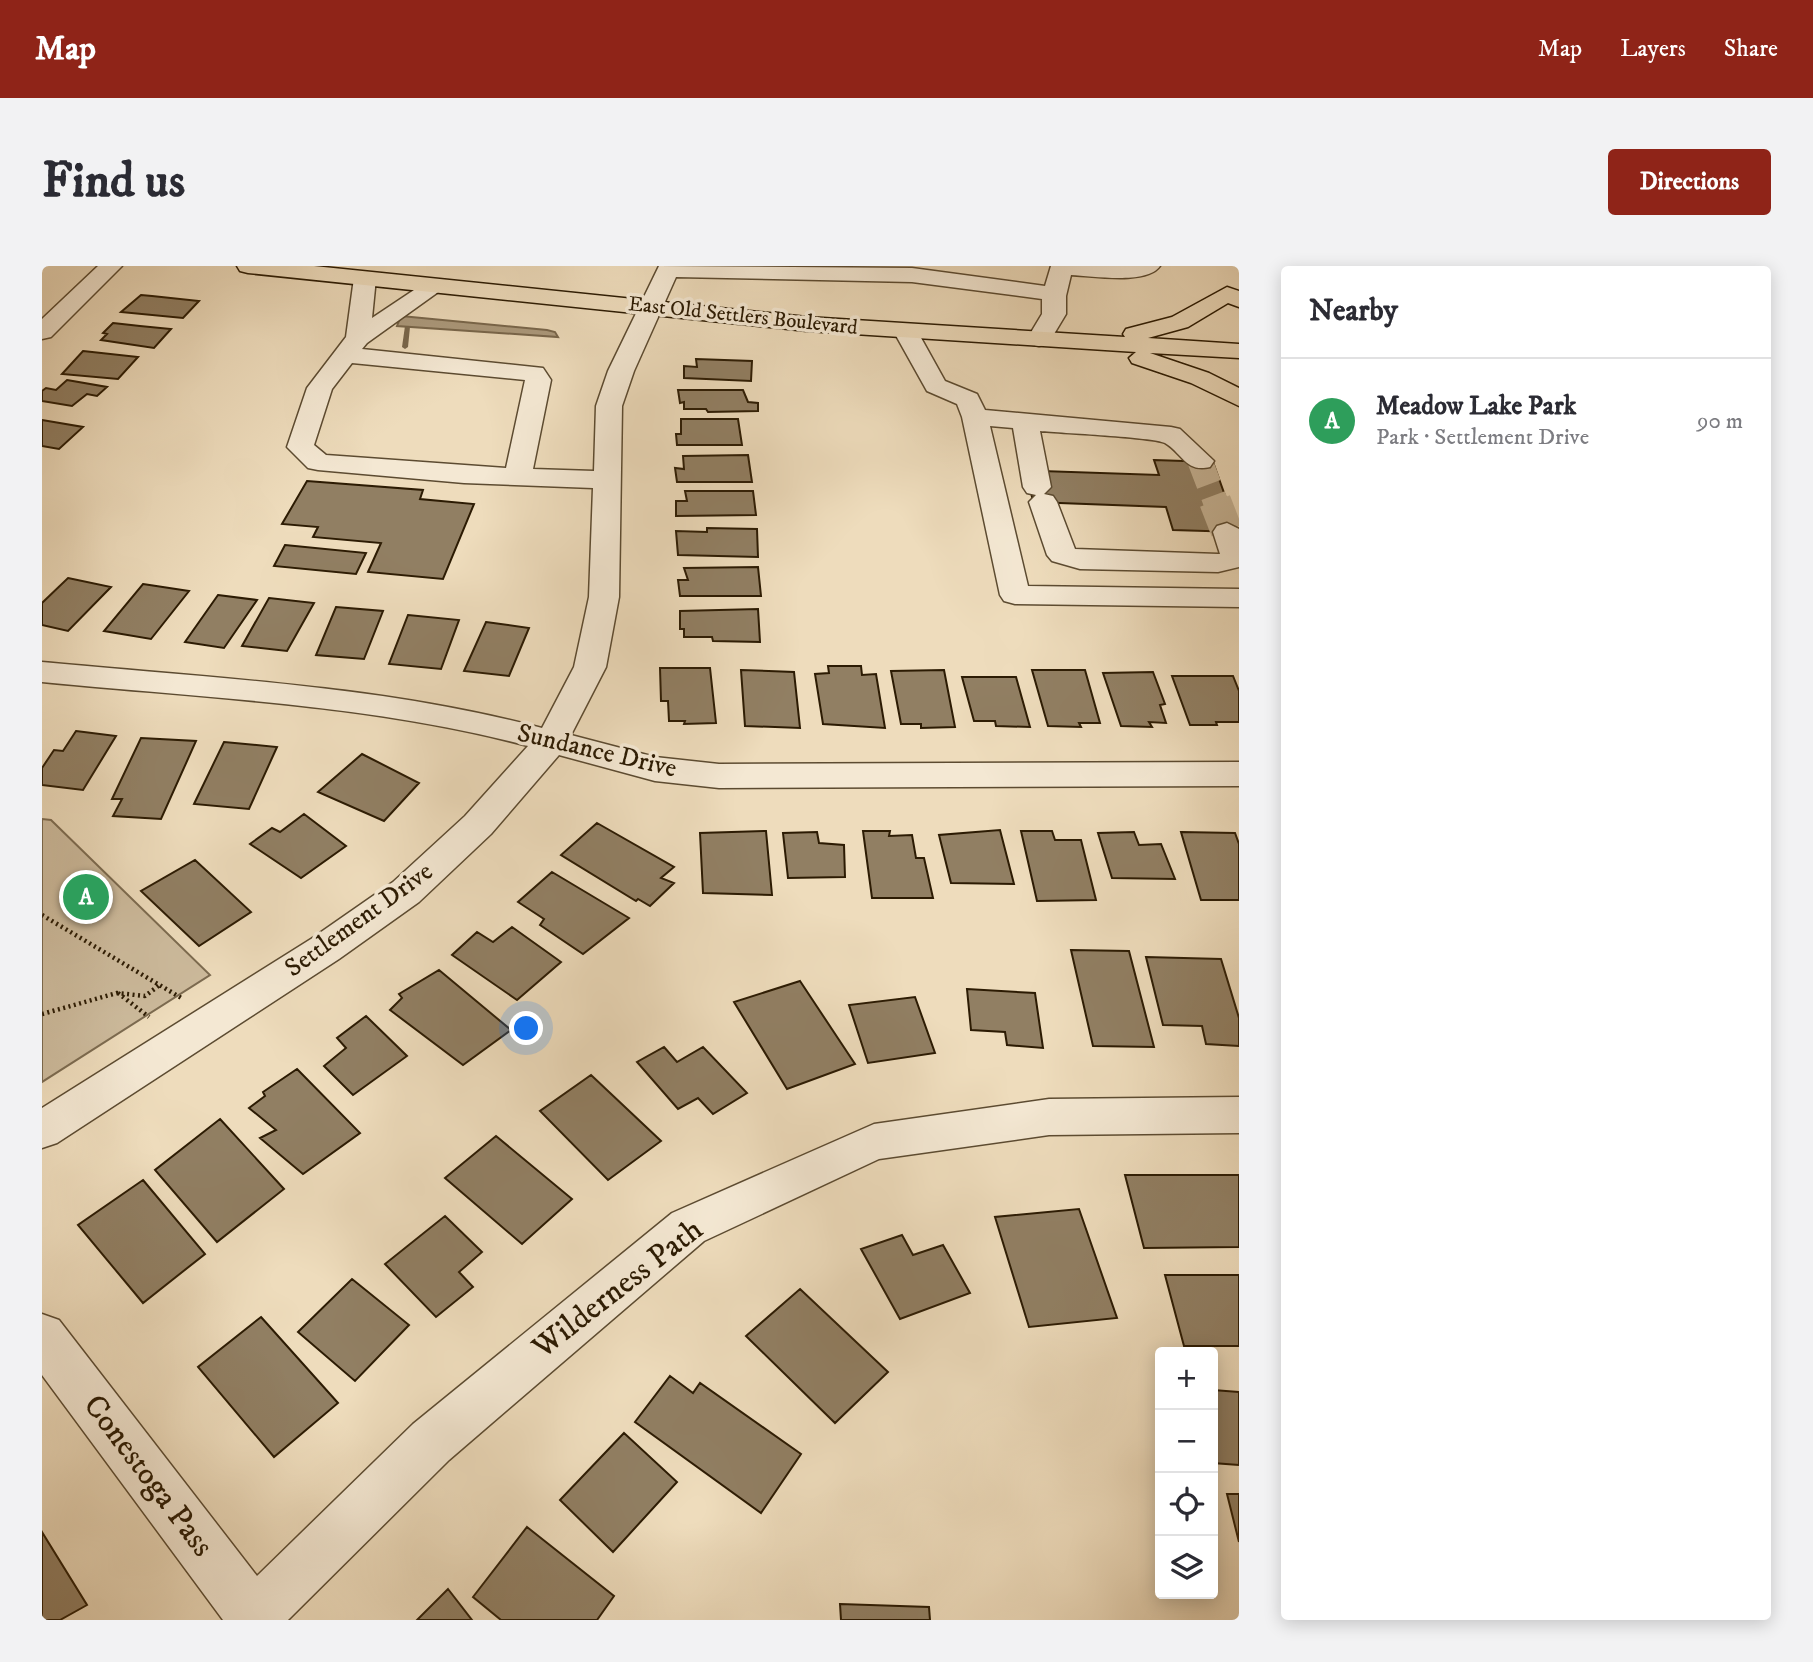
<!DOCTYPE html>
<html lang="en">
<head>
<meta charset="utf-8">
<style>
	:root { --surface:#fff; --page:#f2f2f3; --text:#2b2b33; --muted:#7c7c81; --line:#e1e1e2; --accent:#8f2418 }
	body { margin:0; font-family:"IM FELL DW Pica",serif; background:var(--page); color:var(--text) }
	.controls { position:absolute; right:21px; bottom:21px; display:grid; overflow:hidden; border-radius:7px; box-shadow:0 4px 18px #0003 }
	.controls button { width:63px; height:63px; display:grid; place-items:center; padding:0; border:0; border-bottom:2px solid var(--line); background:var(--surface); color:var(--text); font:35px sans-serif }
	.you { position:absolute; left:485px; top:763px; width:24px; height:24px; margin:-18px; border:5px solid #fff; border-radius:50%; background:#1a73e8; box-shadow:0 0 0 10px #1a73e833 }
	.badge { display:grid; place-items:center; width:46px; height:46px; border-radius:50%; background:var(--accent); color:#fff; font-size:23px; font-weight:700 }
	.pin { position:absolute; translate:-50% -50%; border:4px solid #fff; box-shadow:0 2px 7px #0006 }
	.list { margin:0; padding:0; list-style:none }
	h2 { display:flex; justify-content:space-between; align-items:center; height:91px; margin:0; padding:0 28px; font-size:30px }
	h2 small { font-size:23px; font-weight:400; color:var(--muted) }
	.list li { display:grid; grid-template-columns:46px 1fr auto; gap:21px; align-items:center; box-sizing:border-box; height:126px; padding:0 28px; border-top:2px solid var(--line) }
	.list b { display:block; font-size:26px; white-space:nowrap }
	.list p { margin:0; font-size:23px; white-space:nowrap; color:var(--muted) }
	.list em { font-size:23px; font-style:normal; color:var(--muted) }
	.icon { flex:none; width:38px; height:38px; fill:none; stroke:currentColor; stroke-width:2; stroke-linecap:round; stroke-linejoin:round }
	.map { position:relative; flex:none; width:1197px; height:1354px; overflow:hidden; border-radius:7px }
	header { display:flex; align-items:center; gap:42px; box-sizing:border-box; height:98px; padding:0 35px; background:var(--accent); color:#fff }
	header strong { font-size:33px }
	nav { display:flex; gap:38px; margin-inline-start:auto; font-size:24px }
	.intro { display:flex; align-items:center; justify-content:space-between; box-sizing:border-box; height:168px; padding:0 42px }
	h1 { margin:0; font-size:49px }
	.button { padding:18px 32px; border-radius:7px; background:var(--accent); color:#fff; font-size:24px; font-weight:700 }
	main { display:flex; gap:42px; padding:0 42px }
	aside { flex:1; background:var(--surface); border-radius:7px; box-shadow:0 4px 18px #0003 }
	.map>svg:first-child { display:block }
	.green { fill:#cdbb9d; stroke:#7c6b50; stroke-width:2 }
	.water { fill:#ac9a7d; stroke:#79674c; stroke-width:2 }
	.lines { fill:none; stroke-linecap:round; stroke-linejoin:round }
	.stream { fill:#79674c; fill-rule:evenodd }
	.building { fill:#917f63; stroke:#2c1b03; stroke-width:2 }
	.minor-tunnel-far1 { stroke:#c7b597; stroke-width:25; stroke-dasharray:25 12; stroke-linecap:butt }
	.minor-tunnel { stroke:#c7b597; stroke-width:32; stroke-dasharray:32 16; stroke-linecap:butt }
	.minor-casing { stroke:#5c4b31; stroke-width:3 }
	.major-casing { stroke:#2c1b03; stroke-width:3 }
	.path { stroke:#2c1b03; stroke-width:4.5; stroke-dasharray:2 3.5; stroke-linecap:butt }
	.minor { fill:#f4e8d3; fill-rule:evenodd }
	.major { fill:#eedcbc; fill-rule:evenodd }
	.labels { text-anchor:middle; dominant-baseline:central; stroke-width:7; stroke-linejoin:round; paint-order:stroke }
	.far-street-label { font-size:21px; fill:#2c1b03; stroke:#f4e8d3 }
	.street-label { font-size:26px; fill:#2c1b03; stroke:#f4e8d3 }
	.near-street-label { font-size:32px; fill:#2c1b03; stroke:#f4e8d3 }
</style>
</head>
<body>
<header>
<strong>Map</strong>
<nav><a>Map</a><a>Layers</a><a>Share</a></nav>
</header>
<div class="intro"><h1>Find us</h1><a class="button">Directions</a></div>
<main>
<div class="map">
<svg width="1197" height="1354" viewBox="0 0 1197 1354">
	<rect width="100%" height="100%" fill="#eedcbc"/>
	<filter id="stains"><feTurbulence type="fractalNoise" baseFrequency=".00286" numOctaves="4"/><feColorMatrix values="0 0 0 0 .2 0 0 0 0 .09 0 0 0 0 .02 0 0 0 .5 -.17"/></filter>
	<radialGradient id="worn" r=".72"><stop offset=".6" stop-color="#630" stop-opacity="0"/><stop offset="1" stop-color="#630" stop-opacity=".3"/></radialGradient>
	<!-- green -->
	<path class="green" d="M0 553 9 554 168 709 0 816Z"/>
	<!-- water -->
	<path class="water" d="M359 50 505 64 513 66 516 71 355 60Z"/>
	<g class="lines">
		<!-- stream -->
		<path class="stream" d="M363 60 368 61 366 81 363 83 360 81Z"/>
	</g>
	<!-- building -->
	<path class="building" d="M99 29 110 30 157 35 141 52 79 46Z
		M71 57 98 60 129 63 112 82 59 74 65 68 61 67Z
		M41 85 96 91 76 113 20 108Z
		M654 93 710 95 709 115 642 112V100L655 101Z
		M25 114 65 121 55 130 45 128 30 140 0 135V125L4 122 14 124Z
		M636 124H701L706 136 716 137V145L666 146 664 143H642V136L638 137Z
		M639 153H696L700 179H635L634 168H639Z
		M0 154 41 161 17 183 0 180Z
		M706 189 710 216H635L633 202 642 203 641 190Z
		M1112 194 1171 196 1196 266 1131 264 1124 241 991 236 988 221 1000 205 1117 209Z
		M265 215 381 224 378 233 432 238 401 313 326 306 339 277 271 271 276 261 240 258Z
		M643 225H711L714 249 634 250V235H645Z
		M665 262 715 263 716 291 636 289 634 265 665 266Z
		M243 279 324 287 314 308 232 300Z
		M716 301 719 330H638L636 314H646L642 302Z
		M26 312 69 321 26 365 0 359V337Z
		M101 318 147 325 109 373 62 365Z
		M176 329 215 334 182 382 143 376Z
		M227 332 272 337 245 385 200 380Z
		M294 341 341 345 322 393 274 389Z
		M716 343 718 376 671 375 670 371H642V363H638V345Z
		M366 349 417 354 399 403 347 398Z
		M444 356 487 362 467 410 422 405Z
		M786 400H819L820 409 834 408 843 462 781 458 773 408 787 407Z
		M618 402H668L674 457 642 458 643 455H627L626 435H619Z
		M699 404 752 406 758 462 703 460Z
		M902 404 913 461 879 462V458H859L849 405Z
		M990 404H1043L1058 457H1037L1039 461 1006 460Z
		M1111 406 1123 438 1118 439 1124 457 1107 456 1110 461 1079 460 1061 407Z
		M1130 410H1191L1197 425V456H1174L1175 459H1148Z
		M920 411H974L988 461 954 460 953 455H932Z
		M34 465 74 470 41 524 0 519V502L12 484 21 485Z
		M99 472 154 475 119 553 71 550 80 533H70Z
		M182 476 235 481 207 543 152 538Z
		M320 488 377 517 342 555 276 526Z
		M262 548 304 580 259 612 208 578 230 562 238 566Z
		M555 557 632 601 619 612 632 617 608 640 596 633 594 635 519 589Z
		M958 564 972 618 909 617 897 569Z
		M724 565 730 629 661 627 658 567Z
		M821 565H848L847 570 870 569 874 592H882L891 632H830Z
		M979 565H1010L1013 574H1039L1054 634 995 635Z
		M775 566 777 577 802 579 803 611 746 612 741 567Z
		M1092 566 1097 579 1119 578 1133 613 1070 612 1056 567Z
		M1139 566 1193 567 1197 578V634H1159Z
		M153 594 209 646 157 680 99 625Z
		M510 606 587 652 541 688 498 659 502 653 476 636Z
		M470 661 519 696 475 734 410 689 435 666 451 676Z
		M1029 684 1087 685 1112 781 1051 780Z
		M1104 691 1179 693 1197 752V780L1164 778 1160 760 1121 759Z
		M397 704 469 764 421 799 348 744 360 732 357 728Z
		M758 715 813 798 745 823 692 736Z
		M925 723 993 727 1001 782 965 779 963 766 929 764Z
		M873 731 893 787 826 797 807 739Z
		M324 750 365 790 311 829 282 800 304 782 295 772Z
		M622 781 635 796 661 781 705 827 671 848 656 832 636 843 595 796Z
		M255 803 318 867 261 908 218 872 234 864 207 842 223 830 221 826Z
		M549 809 619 875 566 914 498 845Z
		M178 853 242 923 175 976 113 904Z
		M454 870 530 933 480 978 403 912Z
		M1083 909H1197V981L1102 982Z
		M101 914 163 988 101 1037 36 959Z
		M1037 943 1075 1052 987 1061 953 951Z
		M403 950 440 986 417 1006 431 1021 394 1051 343 998Z
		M860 969 871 989 901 979 928 1027 858 1053 819 983Z
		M1123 1009H1197V1080H1142Z
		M310 1013 367 1059 313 1115 256 1066Z
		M758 1023 846 1106 793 1157 704 1070Z
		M219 1051 296 1137 232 1191 156 1101Z
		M628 1110 651 1127 658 1117 759 1188 719 1247 593 1156Z
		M1171 1124 1197 1126V1199L1171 1197Z
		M582 1167 635 1216 571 1286 518 1234Z
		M1185 1228H1197V1276Z
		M485 1261 572 1330 555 1354H459L431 1331Z
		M0 1266 45 1339 18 1354H0Z
		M406 1323 430 1354H375Z
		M798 1338 887 1341 888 1354H799Z"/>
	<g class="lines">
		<!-- minor-tunnel-far1 -->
		<path class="minor-tunnel-far1" d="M1158 195 1174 237"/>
		<!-- minor-tunnel -->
		<path class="minor-tunnel" d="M1173 235 1185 266"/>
		<defs>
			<path id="minor" d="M56 0H80L9 71 0 73V53Z
				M617 0 870 2 1003 20 1009 0H1118C1105 19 1051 10 1029 9L1024 30V48L1006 78 997 80 988 78 985 73 1000 48V33L870 16 634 11 592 105 580 140 577 331 564 401 529 469 613 491 677 498 1197 496V520L677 522 613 515 517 489 449 568 377 636 297 693 15 877 0 882V842L269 673 351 616 423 550 486 480C329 438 162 432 0 416V396C167 412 337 419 500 462L532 401 547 331 551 222 422 217 276 204 266 202 245 181 265 122 304 71 312 12 315 7H331L334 12 330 52 387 14H403L406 19 325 77 320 83 501 102 509 114 491 203 552 205 554 140 566 105ZM310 97 483 114 464 202 284 189 272 179 290 123Z
				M864 59 873 61 903 115 935 128 943 144 1129 161 1138 163 1172 195 1168 201C1144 207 1140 187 1123 177 1111 171 1018 167 998 165L1009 221 1002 228 1011 230 1015 236 1033 283 1176 288H1178L1171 266 1175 260 1185 257 1197 263V301L1176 306 1038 303 1010 295 1005 289 987 236 994 229 985 227 981 221 971 162 948 160 986 320 1197 323V341L973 338 962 335 958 329 920 151 915 138 885 125 852 66 855 61Z
				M1197 831V867L1007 869 837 893 662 975 407 1194 246 1354H181L0 1109V1048L17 1054 215 1310 371 1158 630 947 832 858 1007 833Z"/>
			<path id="major" d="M195 0H272L765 51 1083 71 1081 68 1084 63 1130 51 1185 21 1197 25V41L1186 37 1146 61 1106 72 1197 78V92L1108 87 1167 107 1197 122V140L1149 117 1090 97 1087 92 1094 86 765 65 206 7 198 5Z"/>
		</defs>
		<!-- minor casing -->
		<use href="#minor" class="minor-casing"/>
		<!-- major casing -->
		<use href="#major" class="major-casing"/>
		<!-- path -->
		<path class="path" d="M0 649 141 733
			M76 727 107 751
			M0 748 75 727 103 730 119 718"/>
		<!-- minor -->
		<use href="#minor" class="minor"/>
		<!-- major -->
		<use href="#major" class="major"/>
	</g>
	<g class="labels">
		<!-- far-street labels -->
		<g class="far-street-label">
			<text transform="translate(701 50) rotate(6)">East Old Settlers Boulevard</text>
		</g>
		<!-- street labels -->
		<g class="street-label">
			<text transform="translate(555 485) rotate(13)">Sundance Drive</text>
			<text transform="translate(317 654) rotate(-36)">Settlement Drive</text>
		</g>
		<!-- near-street labels -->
		<g class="near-street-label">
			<text transform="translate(576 1023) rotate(-38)">Wilderness Path</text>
			<text transform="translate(106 1210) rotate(53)">Conestoga Pass</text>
		</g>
	</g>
	<rect width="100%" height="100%" filter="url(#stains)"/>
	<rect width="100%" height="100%" fill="url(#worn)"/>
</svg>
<div class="controls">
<button>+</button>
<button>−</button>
<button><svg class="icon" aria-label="locate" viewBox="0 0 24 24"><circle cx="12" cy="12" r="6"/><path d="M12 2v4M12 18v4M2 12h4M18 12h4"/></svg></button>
<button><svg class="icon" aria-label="layers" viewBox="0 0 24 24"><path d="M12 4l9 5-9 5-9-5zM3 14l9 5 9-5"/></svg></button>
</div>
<div class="you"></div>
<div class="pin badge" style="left:44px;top:631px;background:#2e9e5b">A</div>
</div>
<aside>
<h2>Nearby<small></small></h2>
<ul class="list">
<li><span class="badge" style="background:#2e9e5b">A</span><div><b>Meadow Lake Park</b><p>Park · Settlement Drive</p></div><em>90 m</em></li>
</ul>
</aside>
</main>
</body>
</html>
